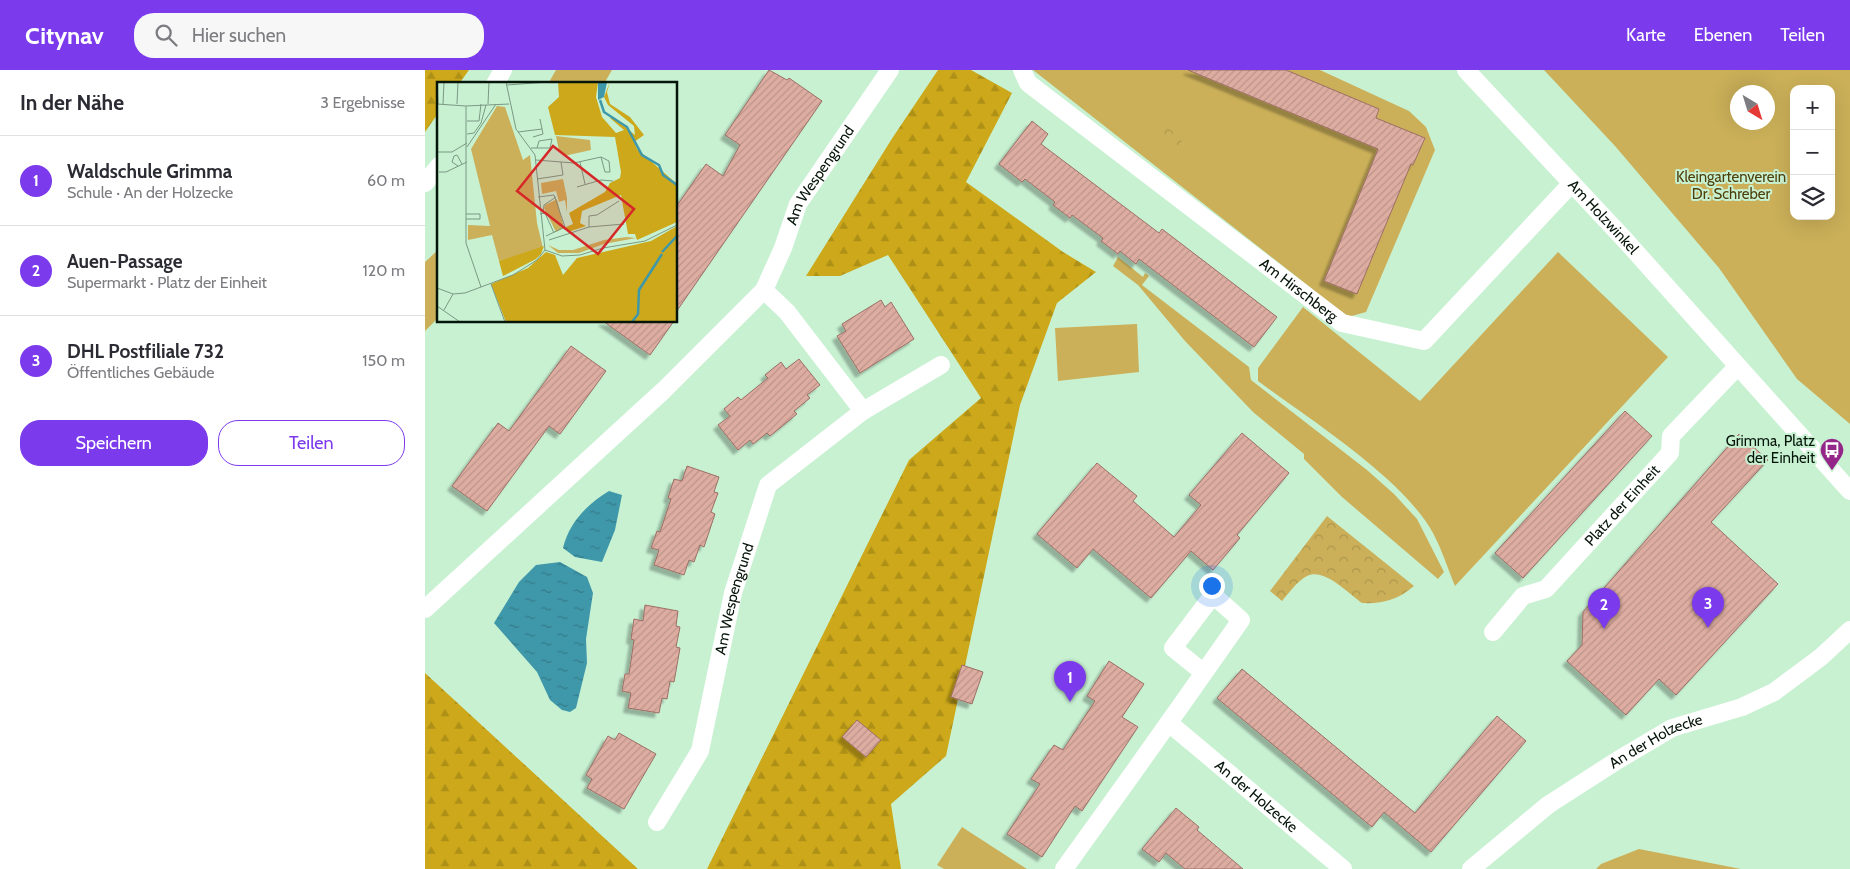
<!DOCTYPE html>
<html lang="de">
<head>
<meta charset="utf-8">
<style>
	:root { --surface:#fff; --page:#f7f7f7; --text:#2b2b33; --muted:#7c7c81; --line:#e1e1e2; --accent:#7c3aed }
	body { margin:0; font-family:Cabin,sans-serif; background:var(--page); color:var(--text) }
	.controls { position:absolute; right:15px; top:15px; display:grid; overflow:hidden; border-radius:10px; box-shadow:0 5px 20px #0002 }
	.controls button { width:45px; height:45px; display:grid; place-items:center; padding:0; border:0; border-bottom:1px solid var(--line); background:var(--surface); color:var(--text); font:25px sans-serif }
	.compass { position:absolute; left:1305px; top:15px; width:45px; height:45px; border-radius:50%; background:var(--surface); box-shadow:0 5px 20px #0002; rotate:142deg }
	.you { position:absolute; left:786px; top:515px; width:18px; height:18px; margin:-12px; border:4px solid #fff; border-radius:50%; background:#1a73e8; box-shadow:0 0 0 8px #1a73e833 }
	.badge { display:grid; place-items:center; width:32px; height:32px; border-radius:50%; background:var(--accent); color:#fff; font-size:16px; font-weight:700 }
	.pin { position:absolute; translate:-50% -41px; filter:drop-shadow(0 1px 2px #0008) }
	.pin::after { content:''; position:absolute; top:26px; width:18px; height:15px; background:inherit; clip-path:polygon(0 0,100% 0,50% 100%) }
	.list { margin:0; padding:0; list-style:none }
	h2 { display:flex; justify-content:space-between; align-items:center; height:65px; margin:0; padding:0 20px; font-size:21px }
	h2 small { font-size:16px; font-weight:400; color:var(--muted) }
	.list li { display:grid; grid-template-columns:32px 1fr auto; gap:15px; align-items:center; box-sizing:border-box; height:90px; padding:0 20px; border-top:1px solid var(--line) }
	.list b { display:block; font-size:19px; white-space:nowrap }
	.list p { margin:0; font-size:16px; white-space:nowrap; color:var(--muted) }
	.list em { font-size:16px; font-style:normal; color:var(--muted) }
	.actions { display:flex; gap:10px; padding:15px 20px }
	.actions a { flex:1; padding:11px 0; border:1px solid var(--accent); border-radius:20px; text-align:center; font-size:18px; color:var(--accent) }
	.actions .main { background:var(--accent); color:#fff }
	.icon { flex:none; width:28px; height:28px; fill:none; stroke:currentColor; stroke-width:2; stroke-linecap:round; stroke-linejoin:round }
	.map { position:relative; flex:none; width:1425px; height:799px; overflow:hidden }
	header { display:flex; align-items:center; gap:30px; box-sizing:border-box; height:70px; padding:0 25px; background:var(--accent); color:#fff }
	header strong { font-size:24px }
	nav { display:flex; gap:28px; margin-inline-start:auto; font-size:18px }
	.search { width:350px; height:45px; background:var(--page); display:flex; align-items:center; gap:12px; box-sizing:border-box; padding:0 18px; border-radius:20px; color:var(--muted); font-size:19px }
	main { display:flex }
	aside { flex:1; background:var(--surface) }
	.map>svg:first-child { display:block }
	.green { fill:#cbb059; fill-rule:evenodd }
	.forest { fill:url(#forest-firs) }
	.park { fill:url(#park-crowns) }
	.water { fill:url(#water-ripples) }
	.building { fill:url(#building-hatch); stroke:#9c6f65; filter:url(#shadow) }
	.lines { fill:none; stroke-linecap:round; stroke-linejoin:round }
	.street { stroke:#fff; stroke-width:18 }
	.labels { text-anchor:middle; dominant-baseline:central; stroke-width:4; stroke-linejoin:round; paint-order:stroke }
	.street-label { font-size:15px; fill:#06150a; stroke:#c8f1d2 }
	.park-label { font-size:15px; fill:#4e3f0a; stroke:#c8f1d2 }
	.poi-label { font-size:15px; fill:#06150a; stroke:#c8f1d2; text-anchor:end }
	.inset-river { fill:none; stroke:#3f98aa; stroke-width:2.5 }
	.inset-road { fill:none; stroke:#7a9982; stroke-width:1 }
	.view { fill:#d62828; fill-opacity:0.15; stroke:#d62828; stroke-width:2.5 }
	.inset-edge { fill:none; stroke:#06150a; stroke-width:2.5 }
</style>
</head>
<body>
<header>
<strong>Citynav</strong>
<div class="search"><svg class="icon" aria-label="search" viewBox="0 0 24 24"><circle cx="10" cy="10" r="6"/><path d="M15 15l6 6"/></svg>Hier suchen</div>
<nav><a>Karte</a><a>Ebenen</a><a>Teilen</a></nav>
</header>
<main>
<aside>
<h2>In der Nähe<small>3 Ergebnisse</small></h2>
<ul class="list">
<li><span class="badge">1</span><div><b>Waldschule Grimma</b><p>Schule · An der Holzecke</p></div><em>60 m</em></li>
<li><span class="badge">2</span><div><b>Auen-Passage</b><p>Supermarkt · Platz der Einheit</p></div><em>120 m</em></li>
<li><span class="badge">3</span><div><b>DHL Postfiliale 732</b><p>Öffentliches Gebäude</p></div><em>150 m</em></li>
</ul>
<div class="actions"><a class="main">Speichern</a><a>Teilen</a></div>
</aside>
<div class="map">
<svg width="1425" height="799" viewBox="0 0 1425 799">
	<defs>
		<pattern id="forest-firs" width="22" height="20" patternUnits="userSpaceOnUse" patternTransform="scale(1.25)"><rect width="22" height="20" fill="#cca81a"/><path d="M5 1l3.5 6h-7zM16 11l3.5 6h-7z" fill="#ae9017"/></pattern>
		<pattern id="park-crowns" width="20" height="18" patternUnits="userSpaceOnUse" patternTransform="scale(1.25)"><rect width="20" height="18" fill="#cbb059"/><path d="M2 6a3 3 0 1 1 6 0M12 15a3 3 0 1 1 6 0" fill="none" stroke="#ad964c"/></pattern>
		<pattern id="water-ripples" width="26" height="14" patternUnits="userSpaceOnUse" patternTransform="scale(1.25)"><rect width="26" height="14" fill="#3f98aa"/><path d="M2 4q2-2 4 0t4 0M15 11q2-2 4 0t4 0" fill="none" stroke="#337b89"/></pattern>
		<pattern id="building-hatch" width="6" height="6" patternUnits="userSpaceOnUse" patternTransform="scale(1.25)"><rect width="6" height="6" fill="#deada2"/><path d="M-1 1l2-2M0 6l6-6M5 7l2-2" fill="none" stroke="#bd948a"/></pattern>
		<filter id="shadow"><feDropShadow dx="-4.5" dy="4.5" stdDeviation="1" flood-color="#0004"/></filter>
	</defs>
	<rect width="100%" height="100%" fill="#c8f1d2"/>
	<!-- green -->
	<path class="green" d="M131 0H187L179 14H123Z
		M608 0H895L984 41 1001 57 1010 80 941 242 923 247Z
		M1119 0H1425V354L1372 309 1294 198 1190 76ZM1369 19H1406V146H1369ZM1312 22H1342V52H1312Z
		M14 179V247L0 261V192Z
		M1133 182 1243 287 1030 516C1023 499 1017 480 1008 463 978 408 884 349 833 311V298L878 237 995 331Z
		M693 187 718 207 720 203 724 206 717 215 824 297 826 310 942 400 969 424 992 449 1019 502 1013 509 917 427 879 389V384L828 342 760 271 713 215 688 196Z
		M712 254 714 302 633 311 630 258Z
		M537 757 602 799H519L512 795Z
		M1214 779 1316 799H1171L1176 794Z"/>
	<!-- forest -->
	<path class="forest" d="M0 0H44L34 14H14V42L0 62Z
		M513 0H546L587 23 541 112 638 182 671 202 632 233 595 335 521 686 466 734 476 799H282L484 390 556 328 463 185 415 206H381L468 67Z
		M0 603 213 799H0Z"/>
	<!-- park -->
	<path class="park" d="M739 55 758 69 750 81 730 67Z
		M902 446 989 516C973 530 957 534 937 533 924 524 899 497 882 506 872 511 864 523 857 531L845 521Z"/>
	<!-- water -->
	<path class="water" d="M184 421 197 425 190 460 177 492 150 487 138 478C144 453 162 434 184 421Z
		M135 492 162 507 168 523 161 569 162 593 151 638 145 642 137 640 125 630 112 602 69 553 94 512 111 495Z"/>
	<!-- building -->
	<path class="building" d="M344 0 362 10 364 8 397 31 251 242V137L281 94 298 106 315 75 300 65Z
		M763 0H861L954 39 951 48 1000 68 988 95 986 94 932 224 899 211 953 79Z
		M607 51 623 64 616 74 734 163 737 159 852 247 829 277 714 189 711 194 695 181 693 184 676 171 678 168 647 145 645 148 628 135 630 132 600 109 597 112 574 94Z
		M456 230 460 237 466 232 489 269 435 303 412 266 421 261 417 254Z
		M178 251H249L225 285Z
		M146 276 181 301 135 364 124 356 62 441 27 416 73 353 84 361Z
		M374 289 395 315 382 325 385 328 369 341 372 344 345 366 342 363 328 374 325 370 313 380 293 355 305 346 299 339 313 327 316 330 343 308 340 305 356 292 361 299Z
		M1200 341 1227 366 1098 508 1070 483Z
		M817 363 864 403 812 465 815 468 788 500 766 481 726 528 668 479 652 498 612 464 672 393 712 426 708 431 749 467 776 435 764 425Z
		M1314 364 1343 390 1286 452 1353 514 1251 625 1234 609 1201 645 1142 591 1157 575 1158 542Z
		M262 396 294 407 289 422 293 423 286 442 290 444 279 477 275 475 269 492 264 490 259 505 229 495 234 480 226 478 232 461 235 462 246 429 243 428 249 409 257 411Z
		M220 535 253 541 251 556 255 557 251 577 255 578 249 612 245 611 242 629 237 628 234 643 203 638 206 623 197 621 200 604H204L209 570 206 569 209 549 218 551Z
		M684 591 719 614 697 647 713 657 657 741 650 736 617 787 582 764 615 714 606 709 629 675 638 680 670 631 662 626Z
		M537 595 558 602 547 634 526 627Z
		M817 599 990 743 1072 646 1101 671 1006 782 959 742 947 757 792 628Z
		M432 650 456 670 441 687 417 667Z
		M194 663 231 684 199 739 162 718 167 709 161 705 183 666 190 670Z
		M751 738 774 757 772 760 818 799H760L741 783 734 792 717 779Z"/>
	<g class="lines">
		<!-- street -->
		<g class="street">
			<path id="s1" d="M597 0 603 13 917 253 999 271 1147 113"/>
			<path id="s2" d="M1041 0 1200 170 1425 421"/>
			<path d="M70 14 78 0"/>
			<path d="M0 113 14 96"/>
			<path d="M438 341 516 295"/>
			<path id="s3" d="M0 539 239 320 339 220 358 178 373 134 465 0"/>
			<path id="s4" d="M1068 562 1098 526 1121 519 1245 383 1246 366 1312 297"/>
			<path id="s5" d="M744 653 918 799"/>
			<path id="s6" d="M232 752 275 681 308 523 343 415 438 341 362 242 339 220"/>
			<path d="M639 799C699 716 758 633 816 550L788 525 748 578 779 603"/>
			<path id="s7" d="M1046 799 1123 735 1193 690 1247 658 1317 637 1349 622 1396 587 1425 560"/>
		</g>
	</g>
	<!-- icons -->
	<defs>
		<symbol id="bus-pin" viewBox="-11 -11 22 30"><path d="M0 17L-7.5 6A9.5 9.5 0 1 1 7.5 6Z" fill="#932688" stroke="#c8f1d2"/><path d="M-5-6H5V4H4V6H2V4H-2V6H-4V4H-5ZM-3.5-4V0h7V-4ZM-3.5 1.2v1.5H-2V1.2ZM2 1.2v1.5H3.5V1.2Z" fill="#fff"/></symbol>
	</defs>
	<g fill-rule="evenodd">
		<use href="#bus-pin" x="1393" y="366" width="28" height="38"/>
	</g>
	<g class="labels">
		<!-- street labels -->
		<g class="street-label">
			<text stroke="none"><textPath href="#s3" startOffset="594">Am Wespengrund</textPath></text>
			<text stroke="none"><textPath href="#s2" startOffset="201">Am Holzwinkel</textPath></text>
			<text stroke="none"><textPath href="#s1" startOffset="355">Am Hirschberg</textPath></text>
			<text stroke="none"><textPath href="#s4" startOffset="184">Platz der Einheit</textPath></text>
			<text stroke="none"><textPath href="#s6" startOffset="239">Am Wespengrund</textPath></text>
			<text stroke="none"><textPath href="#s7" startOffset="226">An der Holzecke</textPath></text>
			<text stroke="none"><textPath href="#s5" startOffset="114">An der Holzecke</textPath></text>
		</g>
		<!-- park labels -->
		<g class="park-label">
			<text x="1306" y="107">Kleingartenverein<tspan x="1306" dy="17">Dr. Schreber</tspan></text>
		</g>
		<!-- poi labels -->
		<g class="poi-label">
			<text x="1390" y="371">Grimma, Platz<tspan x="1390" dy="17">der Einheit</tspan></text>
		</g>
	</g>
	<!-- overview -->
	<g transform="translate(12 12)">
		<rect width="240" height="240" fill="#c8f1d2"/>
		<path d="M60 24 68 25 86 78 93 73 100 141 106 166 62 179 55 153 31 158V143L53 144 34 67ZM119 54 153 58 154 68 127 74 122 69ZM126 97 130 116V131L128 118 122 120 119 109 105 112 104 101ZM120 117 127 146 119 150 107 126 108 123ZM190 155 199 156 167 162 142 171H121L111 163 122 168H136L167 158Z" fill="#cbb059"/>
		<path d="M121 0H161L159 15 165 35 179 51 187 48 173 36 176 35 198 53 197 44 171 23 167 15 173 0 170 10 173 22 193 35 207 53 197 60 200 67 240 102V140L200 158 198 152H191L184 113 145 129 143 141 149 144 131 150 129 145 136 142 132 131 168 110 173 101 183 96 184 90 178 55 118 53 111 25 122 15ZM240 144V240H69L54 202 91 186 109 170 118 173 126 193 140 176 214 159ZM107 164 104 172 99 177 66 194 62 179Z" fill="#cca81a"/>
		<path d="M161 0H170L167 15 161 18Z" fill="#3f98aa"/>
		<path class="inset-river" d="M163 18 167 30 190 45 205 73 222 83 226 93 240 103M225 170 240 154M195 240 201 232 202 208 225 172"/>
		<path class="inset-road" d="M0 0 1 22M70 3 111 0M0 22 29 24M6 22 7 0M20 22 21 0M51 22 52 0M29 24V161L44 205M29 24 72 22M30 39H42L44 22M81 50 105 47 103 37M30 52 37 51 44 41 49 23M96 55 106 52 105 47M30 65 59 22M94 66H113L115 57 102 59 100 66M0 70H15L30 61M99 78 137 81 164 75 168 90H173L172 79 164 75M143 80 148 102M21 84 15 80 17 74 20 73 25 82M2 90H9L30 80M100 97 126 93 124 80M140 105 164 98 176 99M101 115 117 113 128 145 109 154M106 131 107 123 119 115M103 132 108 131 117 151M29 137H43V132H29M152 145V134L160 133 182 119M112 158 152 145 187 142M108 168 125 174 143 173 166 166 208 159 240 143M54 202 68 240M0 206 16 212 28 211 76 193 100 178 108 168 98 73 79 47 69 0M0 224 23 240M7 228 16 212"/>
		<path class="view" d="M116 64 197 127 161 172 80 109Z"/>
		<rect width="240" height="240" class="inset-edge"/>
	</g>
</svg>
<div class="controls">
<button>+</button>
<button>−</button>
<button><svg class="icon" aria-label="layers" viewBox="0 0 24 24"><path d="M12 4l9 5-9 5-9-5zM3 14l9 5 9-5"/></svg></button>
</div>
<svg class="compass" viewBox="-18 -18 36 36"><path d="M0-13l5 13h-10z" fill="#e53935"/><path d="M0 13l5-13h-10z" fill="#7c7c81"/></svg>
<div class="you"></div>
<div class="pin badge" style="left:645px;top:632px">1</div>
<div class="pin badge" style="left:1179px;top:559px">2</div>
<div class="pin badge" style="left:1283px;top:558px">3</div>
</div>
</main>
</body>
</html>
